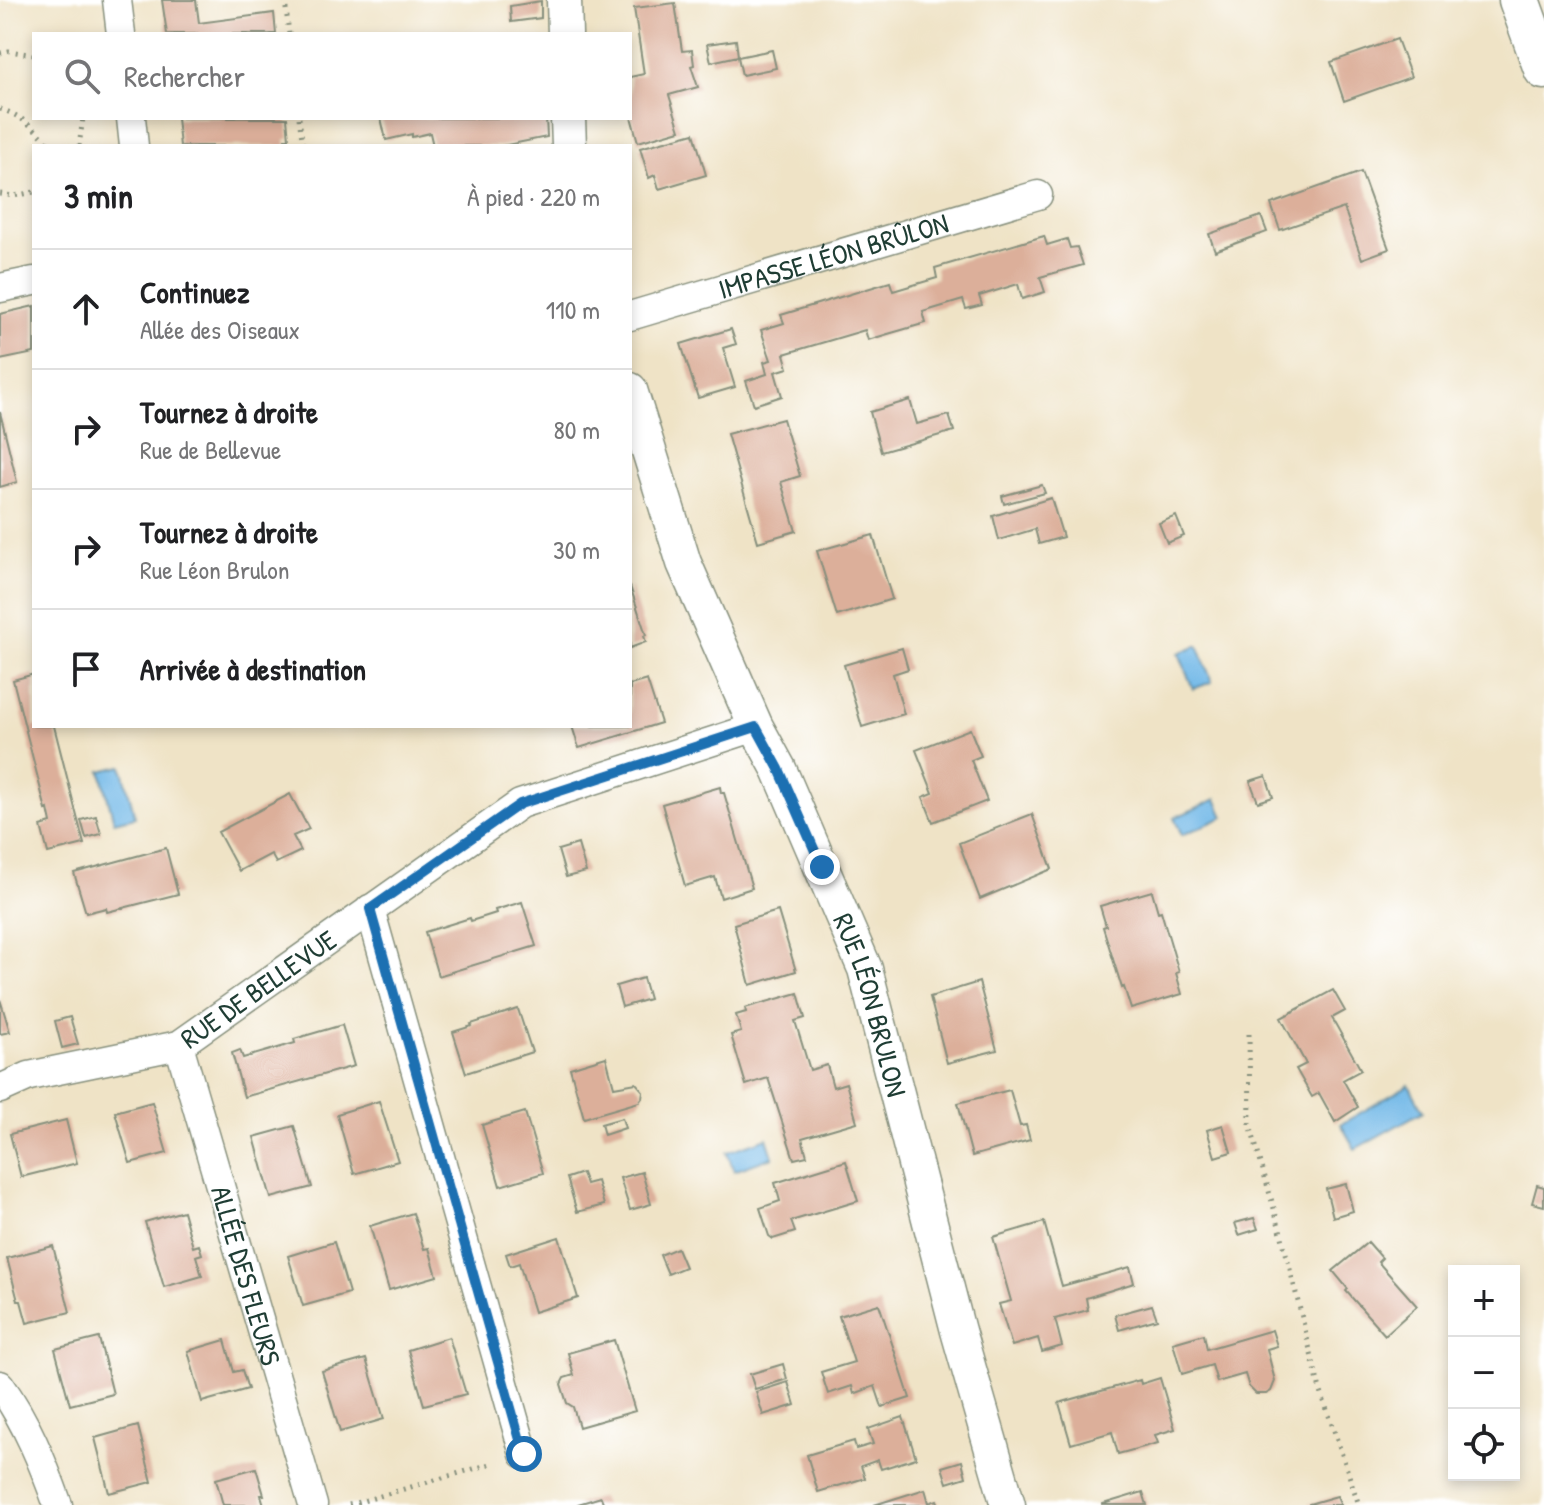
<!DOCTYPE html>
<html lang="fr">
<head>
<meta charset="utf-8">
<style>
	:root { --surface:#fff; --page:#f2f2f2; --text:#202124; --muted:#757577; --line:#e0e0e0 }
	body { margin:0; font-family:"Patrick Hand",sans-serif; background:var(--page); color:var(--text) }
	.controls { position:absolute; right:24px; bottom:24px; display:grid; overflow:hidden; border-radius:0px; box-shadow:0 4px 12px #0003 }
	.controls button { width:72px; height:72px; display:grid; place-items:center; padding:0; border:0; border-bottom:2px solid var(--line); background:var(--surface); color:var(--text); font:40px sans-serif }
	.stop { position:absolute; width:24px; height:24px; margin:-18px; border:6px solid #1f6fb2; border-radius:50%; background:#fff }
	.stop.end { background:#1f6fb2; border-color:#fff; box-shadow:0 2px 8px #0008 }
	.list { margin:0; padding:0; list-style:none }
	h2 { display:flex; justify-content:space-between; align-items:center; height:104px; margin:0; padding:0 32px; font-size:34px }
	h2 small { font-size:26px; font-weight:400; color:var(--muted) }
	.list li { display:grid; grid-template-columns:52px 1fr auto; gap:24px; align-items:center; box-sizing:border-box; height:120px; padding:0 32px; border-top:2px solid var(--line) }
	.list b { display:block; font-size:30px; white-space:nowrap }
	.list p { margin:0; font-size:26px; white-space:nowrap; color:var(--muted) }
	.list em { font-size:26px; font-style:normal; color:var(--muted) }
	.icon { flex:none; width:44px; height:44px; fill:none; stroke:currentColor; stroke-width:2; stroke-linecap:round; stroke-linejoin:round }
	.map { position:relative; flex:none; width:1544px; height:1505px; overflow:hidden }
	.search { position:absolute; background:var(--surface); box-shadow:0 4px 12px #0003; left:32px; top:32px; width:600px; height:88px; display:flex; align-items:center; gap:20px; box-sizing:border-box; padding:0 28px; border-radius:0px; color:var(--muted); font-size:30px }
	.panel { position:absolute; background:var(--surface); box-shadow:0 4px 12px #0003; left:32px; top:144px; width:600px; height:584px; border-radius:0px }
	.map>svg:first-child { display:block }
	.water { fill:#6fb7e7; stroke:#477a8e; stroke-width:2 }
	.building { fill:#dcaf9a }
	.lines { fill:none; stroke-linecap:round; stroke-linejoin:round }
	.minor-casing { stroke:#87907d; stroke-width:31 }
	.tertiary-casing { stroke:#87907d; stroke-width:37 }
	.secondary-casing { stroke:#87907d; stroke-width:43 }
	.path { stroke:#87907d; stroke-width:5; stroke-dasharray:2 6; stroke-linecap:butt }
	.minor { stroke:#fff; stroke-width:28 }
	.tertiary { stroke:#fff; stroke-width:34 }
	.secondary { stroke:#fff; stroke-width:40 }
	.route { stroke:#1f6fb2; stroke-width:10 }
	.labels { text-anchor:middle; dominant-baseline:central; stroke-width:6; stroke-linejoin:round; paint-order:stroke }
	.street-label { font-size:28px; fill:#1f3d34; stroke:#fff }
</style>
</head>
<body>
<div class="map">
<svg width="1544" height="1505" viewBox="0 0 1544 1505">
	<rect width="100%" height="100%" fill="#fff"/>
	<filter id="ink" filterUnits="userSpaceOnUse"><feTurbulence type="fractalNoise" baseFrequency=".0125" numOctaves="2"/><feDisplacementMap in="SourceGraphic" scale="16" xChannelSelector="R" yChannelSelector="G"/><feConvolveMatrix kernelMatrix="1 2 1 2 8 2 1 2 1" color-interpolation-filters="sRGB"/></filter>
	<filter id="wash" filterUnits="userSpaceOnUse"><feTurbulence type="fractalNoise" baseFrequency=".006" numOctaves="4" result="noise"/><feDisplacementMap in="SourceGraphic" scale="32" xChannelSelector="R" yChannelSelector="G"/><feGaussianBlur stdDeviation="1.8" result="paint"/><feColorMatrix in="noise" values="0 0 0 0 0 0 0 0 0 0 0 0 0 0 0 0 0 1.4 0 .05"/><feComposite in="paint" operator="in"/></filter>
	<g filter="url(#wash)">
		<rect width="100%" height="100%" fill="#efe3c6"/>
		<!-- water -->
		<path class="water" d="M1198 645 1212 682 1193 689 1179 653Z
			M122 766 135 817 114 822 101 771Z
			M1216 799 1224 817 1182 835 1174 818Z
			M1409 1085 1423 1111 1355 1149 1341 1124Z
			M767 1138 773 1157 734 1171 727 1152Z"/>
		<g id="blocks">
			<!-- building -->
			<path class="building" d="M162 0H196L199 23 274 13 276 34H167Z
				M541 1V18L511 22 510 6Z
				M675 3 682 51 692 50 694 65 691 66 698 87 669 95 680 130 638 142 630 113V77L644 74 634 8Z
				M1397 39 1411 77 1344 101 1331 62Z
				M736 40 738 56 711 62 707 44Z
				M772 50 776 68 742 75 738 57Z
				M177 118H287L289 139H285L286 146H180Z
				M381 118H546L547 137 502 146H433L430 133 412 137V134L386 140Z
				M694 133 706 175 659 189 655 175 649 178 640 148Z
				M1361 172 1389 249 1362 259 1344 208 1280 230 1271 204Z
				M1261 216 1267 232 1215 251 1209 234Z
				M1044 236 1047 245 1067 239 1070 248 1077 247 1083 265 1040 277 1045 292 1022 299 1018 284 979 296 982 305 966 309 963 300 923 312 926 323 888 334 868 340 865 330 784 354 788 368 775 372 782 396 754 405 746 381 767 374 764 362 771 360 761 330 784 323 781 315 890 282 893 291 937 278 935 268Z
				M34 306V353L0 360V314Z
				M731 329 736 344 723 348 735 387 698 398 681 344Z
				M910 400 917 424 949 415 954 431 881 452 870 412Z
				M0 412 17 482 0 487Z
				M783 419 800 476 781 482 796 531 758 542 727 434Z
				M1042 485 1045 493 1004 504 1002 496Z
				M1051 498 1063 537 1039 544 1035 529 999 540 993 516Z
				M1176 516 1184 536 1167 543 1159 523Z
				M873 535 892 599 837 616 817 551Z
				M630 586 646 635 644 636 646 642 630 648Z
				M902 648 908 669 893 674 904 714 862 727 844 665Z
				M34 674V726H54L84 844 48 853 41 826 51 823 48 809 46 810 13 680Z
				M647 680 661 723 579 748 572 726H630V685Z
				M970 729 981 756 971 760 987 801 933 822 923 797 933 793 916 750Z
				M1266 776 1273 797 1258 802 1250 781Z
				M720 787 721 793H724L752 888 721 898 715 877 685 886 662 804Z
				M290 794 309 829 293 836 301 851 276 863 271 854 239 871 218 832Z
				M1032 814 1052 869 980 899 959 843Z
				M96 816 101 834 86 838 81 820Z
				M578 844 586 872 566 877 558 850Z
				M166 848 178 894 107 912 106 908 86 913 74 873Z
				M1152 891 1158 912 1161 911 1179 972 1176 973 1182 994 1131 1009 1124 987 1122 988 1103 927 1106 926 1100 906Z
				M522 902 536 946 438 976 425 932 470 918 471 921 496 913 495 910Z
				M778 911 796 971 750 985 734 924Z
				M643 978 649 999 622 1007 616 986Z
				M979 982 997 1050 947 1063 930 997Z
				M1333 990 1345 1011 1332 1018 1361 1070 1343 1080 1358 1107 1335 1122 1319 1093 1312 1097 1296 1069 1306 1064 1281 1018Z
				M798 993 805 1018 795 1021 810 1070 827 1065 833 1087 846 1083 857 1122 802 1138 807 1156 794 1159 768 1078 746 1085 731 1035 741 1032 736 1015 746 1012 745 1008Z
				M0 999 10 1032 0 1034Z
				M518 1009 532 1052 466 1073 453 1032 472 1026 471 1024Z
				M70 1017 78 1044 62 1048 55 1021Z
				M342 1025 354 1066 244 1097 232 1053 240 1050 243 1058 295 1043 294 1039Z
				M606 1057 614 1087 636 1083 643 1091 642 1098 639 1102 584 1118 570 1068Z
				M1010 1090 1020 1126 1026 1125 1030 1140 972 1156 958 1103Z
				M379 1101 398 1161 354 1174 337 1114Z
				M152 1102 167 1153 130 1163 115 1112Z
				M525 1112 543 1173 500 1186 482 1125Z
				M622 1118 625 1128 604 1135 601 1124Z
				M66 1120 77 1163 21 1177 10 1134Z
				M1223 1125 1231 1152 1215 1157 1207 1130Z
				M294 1126 312 1187 271 1198 254 1137Z
				M846 1161 858 1201 791 1221 795 1232 773 1239 769 1236 760 1208 780 1201 775 1183Z
				M642 1172 651 1204 630 1210 620 1178Z
				M582 1173 586 1184 597 1181 604 1205 577 1212 567 1178Z
				M1346 1184 1353 1211 1333 1217 1326 1189Z
				M1537 1185 1544 1187V1206L1532 1203Z
				M183 1211 193 1247 199 1245 202 1254 196 1256 202 1276 164 1287 145 1222Z
				M413 1213 424 1249 429 1248 437 1276 389 1290 370 1226Z
				M1254 1218 1258 1229 1239 1235 1235 1223Z
				M1044 1222 1062 1286 1130 1267 1134 1283 1086 1298 1088 1310 1055 1319 1062 1346 1042 1352 1038 1338 1012 1346 999 1304 1011 1301 993 1237Z
				M559 1237 578 1298 534 1312 519 1263 510 1266 506 1254Z
				M334 1242 349 1293 303 1306 288 1256Z
				M1368 1242 1382 1258 1378 1262 1417 1306 1385 1335 1346 1291 1348 1289 1333 1271Z
				M53 1246 70 1312 27 1323 21 1301H18L7 1258Z
				M677 1248 685 1267 668 1274 660 1255Z
				M879 1304 910 1398 882 1407 875 1386 854 1394 852 1386 828 1394 821 1372 854 1362 839 1316Z
				M1152 1305 1157 1319 1119 1330 1115 1315Z
				M1272 1330 1277 1346 1267 1349 1275 1381 1271 1391 1266 1394H1256L1249 1387 1245 1374 1217 1382 1212 1365 1182 1374 1173 1343 1204 1334 1207 1349Z
				M449 1337 466 1394 424 1405 408 1350Z
				M99 1338 113 1394 70 1405 55 1349Z
				M225 1340 234 1372 242 1370 248 1389 202 1402 188 1351Z
				M614 1340 635 1411 579 1427 573 1407 567 1403 561 1384 564 1378 574 1375 568 1353Z
				M366 1359 384 1419 340 1432 322 1371Z
				M783 1364 787 1379 755 1389 750 1374Z
				M1160 1378 1175 1429 1155 1435 1158 1443 1118 1454 1112 1432 1071 1444 1059 1403 1140 1380 1141 1384Z
				M788 1382 795 1405 763 1415 756 1392Z
				M903 1417 916 1458 881 1469 878 1460 861 1466 865 1478 818 1492 807 1455 854 1441 856 1449 873 1444 868 1429Z
				M138 1426 152 1482 109 1493 95 1438Z
				M962 1461 966 1477 947 1483 942 1467Z
				M256 1468 264 1495H261L264 1505H223L216 1479Z
				M925 1489 929 1503 937 1500 939 1505H874Z
				M1143 1492 1147 1505H1103V1504Z
				M1337 1496 1341 1505H1309V1504Z
				M601 1497 604 1505H578V1504Z"/>
		</g>
	</g>
	<g filter="url(#ink)">
		<use href="#blocks" fill-opacity="0" stroke="#87907d" stroke-width="2"/>
		<g class="lines">
			<defs>
				<g id="minor">
					<path d="M117 0 121 34"/>
					<path d="M131 118 134 146"/>
					<path d="M0 288 34 281"/>
					<path id="s1" d="M630 316 1038 195"/>
					<path d="M370 909 524 1454"/>
					<path id="s2" d="M179 1045 313 1505"/>
					<path id="s3" d="M0 1089 29 1076 179 1045 520 804 756 727"/>
					<path d="M0 1385C26 1421 43 1463 58 1505"/>
				</g>
				<g id="tertiary">
					<path d="M564 0 565 34"/>
					<path d="M568 118 569 146"/>
					<path id="s4" d="M630 390 684 563 756 727 779 769 865 969 958 1331 1008 1505"/>
				</g>
				<path id="secondary" d="M1519 0 1544 69"/>
			</defs>
			<!-- minor casing -->
			<use href="#minor" class="minor-casing"/>
			<!-- tertiary casing -->
			<use href="#tertiary" class="tertiary-casing"/>
			<!-- secondary casing -->
			<use href="#secondary" class="secondary-casing"/>
			<!-- path -->
			<path class="path" d="M285 0 289 34
				M0 53 9 51 34 55
				M0 109C21 115 37 130 51 146
				M299 118 303 146
				M79 146 83 118
				M0 194 14 196 34 192
				M1249 1034 1250 1125 1281 1233 1319 1386 1359 1505
				M349 1505 494 1463"/>
			<!-- minor -->
			<use href="#minor" class="minor"/>
			<!-- tertiary -->
			<use href="#tertiary" class="tertiary"/>
			<!-- secondary -->
			<use href="#secondary" class="secondary"/>
		</g>
	</g>
	<g class="lines" filter="url(#ink)">
		<!-- route -->
		<path class="route" d="M524 1454 370 909 520 804 756 727 779 769 822 867"/>
	</g>
	<g class="labels">
		<!-- street labels -->
		<g class="street-label">
			<text stroke="none"><textPath href="#s1" startOffset="212">IMPASSE LÉON BRÛLON</textPath></text>
			<text stroke="none"><textPath href="#s3" startOffset="282">RUE DE BELLEVUE</textPath></text>
			<text stroke="none"><textPath href="#s4" startOffset="662">RUE LÉON BRULON</textPath></text>
			<text stroke="none"><textPath href="#s2" startOffset="240">ALLÉE DES FLEURS</textPath></text>
		</g>
	</g>
</svg>
<div class="controls">
<button>+</button>
<button>−</button>
<button><svg class="icon" aria-label="locate" viewBox="0 0 24 24"><circle cx="12" cy="12" r="6"/><path d="M12 2v4M12 18v4M2 12h4M18 12h4"/></svg></button>
</div>
<div class="stop" style="left:524px;top:1454px"></div>
<div class="stop end" style="left:822px;top:867px"></div>
<div class="search"><svg class="icon" aria-label="search" viewBox="0 0 24 24"><circle cx="10" cy="10" r="6"/><path d="M15 15l6 6"/></svg>Rechercher</div>
<section class="panel">
<h2>3 min<small>À pied · 220 m</small></h2>
<ul class="list">
<li><svg class="icon" aria-label="ahead" viewBox="0 0 24 24"><path d="M12 20V5M6 11l6-6 6 6"/></svg><div><b>Continuez</b><p>Allée des Oiseaux</p></div><em>110 m</em></li>
<li><svg class="icon" aria-label="right" viewBox="0 0 24 24"><path d="M7 20v-9h11M14 6l5 5-5 5"/></svg><div><b>Tournez à droite</b><p>Rue de Bellevue</p></div><em>80 m</em></li>
<li><svg class="icon" aria-label="right" viewBox="0 0 24 24"><path d="M7 20v-9h11M14 6l5 5-5 5"/></svg><div><b>Tournez à droite</b><p>Rue Léon Brulon</p></div><em>30 m</em></li>
<li><svg class="icon" aria-label="arrive" viewBox="0 0 24 24"><path d="M6 21V4h12l-3 4 3 4H6"/></svg><div><b>Arrivée à destination</b></div></li>
</ul>
</section>
</div>
</body>
</html>
